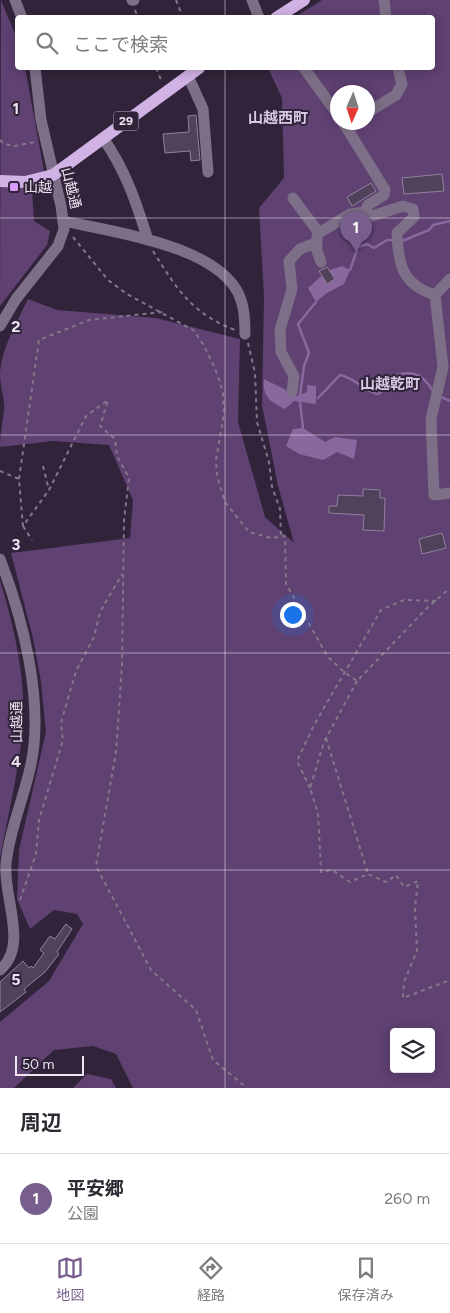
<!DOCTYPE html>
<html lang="ja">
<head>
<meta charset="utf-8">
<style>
	:root { --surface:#fff; --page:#f2f2f3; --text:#2b2b33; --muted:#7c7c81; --line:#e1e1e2; --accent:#775e8d }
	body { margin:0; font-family:Figtree,"Noto Sans JP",sans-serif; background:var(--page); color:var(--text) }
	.controls { position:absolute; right:15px; bottom:15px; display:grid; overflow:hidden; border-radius:5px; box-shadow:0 2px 12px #0003 }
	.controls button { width:45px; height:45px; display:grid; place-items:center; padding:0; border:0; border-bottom:1px solid var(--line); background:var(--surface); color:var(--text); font:25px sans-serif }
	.compass { position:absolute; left:330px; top:85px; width:45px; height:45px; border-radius:50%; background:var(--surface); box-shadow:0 2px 12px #0003; rotate:183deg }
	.scale { position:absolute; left:15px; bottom:12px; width:69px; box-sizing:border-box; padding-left:5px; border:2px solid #ede5f3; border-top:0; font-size:14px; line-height:18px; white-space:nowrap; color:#ede5f3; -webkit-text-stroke:4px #31243a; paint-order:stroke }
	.you { position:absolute; left:292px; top:614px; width:18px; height:18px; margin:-12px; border:4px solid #fff; border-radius:50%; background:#1a73e8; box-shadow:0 0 0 8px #1a73e833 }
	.badge { display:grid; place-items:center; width:32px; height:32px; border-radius:50%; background:var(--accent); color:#fff; font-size:16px; font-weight:700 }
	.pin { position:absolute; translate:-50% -41px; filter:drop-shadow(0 1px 2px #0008) }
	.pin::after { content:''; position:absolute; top:26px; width:18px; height:15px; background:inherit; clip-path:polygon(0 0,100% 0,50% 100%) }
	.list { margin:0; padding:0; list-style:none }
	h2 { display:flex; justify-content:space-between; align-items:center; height:65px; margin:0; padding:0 20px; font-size:21px }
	h2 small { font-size:16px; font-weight:400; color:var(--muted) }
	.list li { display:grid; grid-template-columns:32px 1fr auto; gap:15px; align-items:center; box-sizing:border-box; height:90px; padding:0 20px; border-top:1px solid var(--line) }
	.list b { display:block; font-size:19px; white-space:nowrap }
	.list p { margin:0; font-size:16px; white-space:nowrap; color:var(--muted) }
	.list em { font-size:16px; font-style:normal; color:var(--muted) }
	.icon { flex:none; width:28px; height:28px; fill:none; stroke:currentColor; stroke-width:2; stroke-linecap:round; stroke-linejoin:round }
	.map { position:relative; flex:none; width:450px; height:1088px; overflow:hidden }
	.search { position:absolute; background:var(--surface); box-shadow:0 2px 12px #0003; left:15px; right:15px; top:15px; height:55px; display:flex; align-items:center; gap:12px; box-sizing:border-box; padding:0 18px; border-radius:5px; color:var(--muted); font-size:19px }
	.sheet { height:155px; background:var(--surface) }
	nav { display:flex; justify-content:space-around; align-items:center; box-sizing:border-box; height:70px; border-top:1px solid var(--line); background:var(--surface); font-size:14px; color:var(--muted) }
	nav a { display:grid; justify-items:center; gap:2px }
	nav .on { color:var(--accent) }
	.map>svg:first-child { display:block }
	.green { fill:#5f4172; fill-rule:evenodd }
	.water { fill:#89689f }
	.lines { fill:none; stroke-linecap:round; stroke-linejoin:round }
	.stream { stroke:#89689f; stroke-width:2.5 }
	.building { fill:#50425a; stroke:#92829d }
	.path { stroke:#83788a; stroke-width:2; stroke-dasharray:4 4; stroke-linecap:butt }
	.minor { stroke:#7d6f87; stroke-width:11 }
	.major { stroke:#d0b2e5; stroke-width:12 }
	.grid { fill:none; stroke:#ede5f3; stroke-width:1; stroke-opacity:0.55 }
	.poi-dot { fill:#d59cfb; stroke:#31243a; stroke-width:2 }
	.labels { text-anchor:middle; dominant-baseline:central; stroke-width:4; stroke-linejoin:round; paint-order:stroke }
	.shield { fill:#31243a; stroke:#b5abbc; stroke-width:1 }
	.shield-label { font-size:12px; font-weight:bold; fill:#ede5f3 }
	.poi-label { font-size:14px; fill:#ede5f3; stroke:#31243a; text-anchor:start }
	.street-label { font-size:14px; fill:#ede5f3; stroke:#31243a }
	.neighbourhood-label { font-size:15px; font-weight:bold; fill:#d7c7e3; stroke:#31243a }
	.grid-label { font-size:16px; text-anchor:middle; font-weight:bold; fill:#ede5f3; stroke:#31243a; stroke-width:4; stroke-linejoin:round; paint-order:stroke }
</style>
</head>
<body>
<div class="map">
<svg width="450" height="1088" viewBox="0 0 450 1088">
	<rect width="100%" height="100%" fill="#31243a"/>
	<!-- green -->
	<path class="green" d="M1 0 17 39 18 68H25L44 171 31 176 34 221 50 231 47 245 0 306Z
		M322 0H450V1088H133L116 1054 93 1046 54 1050 14 1088H0V1022L49 981 83 924 77 914 54 910 30 929 17 899 19 850 46 732 41 682 33 638 11 553 130 538 133 500 109 445 53 441 0 447C0 434 3 422 4 409 5 400 0 386 0 375 1 349 17 322 28 299L57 310 156 318 240 339 238 422 265 517 294 543 278 486 262 405 264 296 259 208 284 178 282 98 268 68H432V18L295 17ZM338 92H368V122H338ZM394 1032H431V1069H394Z
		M0 580C14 627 26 677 23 726 19 770 8 815 0 858Z
		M87 1074 111 1079 116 1088H73Z"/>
	<!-- water -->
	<path class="water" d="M342 266 350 270 344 284 327 293 316 302 308 288 327 271Z
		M264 379 284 389 294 397 307 392V385L316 386V404L294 401 285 409C270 402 262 396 264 379Z
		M303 428 325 442 335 437 357 440 354 459 337 452 323 460 299 454 286 446 293 429Z"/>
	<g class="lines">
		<!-- stream -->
		<path class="stream" d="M402 241 429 230 433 225 450 221
			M350 270 358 247 367 244 374 248 387 240H394
			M300 395 304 366 309 353 298 324 316 302
			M439 396 450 401
			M318 398 340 375C358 379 359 389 378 394L387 388 389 377C410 370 421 371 433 391
			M300 402 303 428"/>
	</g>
	<!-- building -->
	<path class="building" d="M196 115 200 160 191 161 190 151 165 153 163 134 189 132 188 116Z
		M442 174 444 191 404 194 402 178Z
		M371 183 376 191 352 206 347 197Z
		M327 267 335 279 327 284 319 271Z
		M363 489 380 490V498H385L384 531 363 530 364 515 329 513V506H337L338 495 363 496Z
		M442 533 446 548 422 554 419 539Z
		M66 924 72 929 57 952 59 954 45 972 24 989 26 992 0 1012V982L23 961 29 968 31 966 33 968 44 953 40 950 50 936 55 939Z"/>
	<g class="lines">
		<!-- path -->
		<path class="path" d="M176 0 183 18
			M135 10 138 18
			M156 68 162 82
			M0 140 4 144 15 146 35 142
			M73 237 108 280 127 294 193 330 203 344 215 368 223 392 224 414 216 460 217 476 225 502 249 532 271 538 285 536 286 584 328 657 344 672 357 681 426 609 450 588
			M153 251C176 288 192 314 235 330
			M248 343 255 373 257 422 269 462 272 487 280 509 281 536
			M43 466 49 490
			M0 471 19 479 23 526 49 490 86 416 108 400 100 426 115 439 117 456 129 478 124 520 122 665 116 752 96 866 151 970 196 1010 213 1060 247 1088
			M19 479 39 340 89 320 162 312
			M23 526 32 540
			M357 681 324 742 310 788 318 813 321 872 332 870 350 882 368 874 386 882 396 875 404 887 418 881 415 907 417 951 404 982 403 998 450 980
			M326 738 368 874
			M310 788 297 761 314 725 381 610 404 600 437 601
			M20 900 36 854 39 820 63 740 61 723 76 671 94 637 100 612 122 574"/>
		<!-- minor -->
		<path class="minor" d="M15 0 22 18
			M132 0H134
			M252 0 259 18
			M384 0 386 18
			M304 68 338 115
			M188 76 203 109 208 172
			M368 112 396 95 402 84 398 68
			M343 122 385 190 384 195 368 205 365 212 369 217 403 206 413 209 414 217 397 233C398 265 403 285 435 295L443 367 431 419 434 495 450 493
			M103 138C126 171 136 202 148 240
			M293 198 319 233 350 214 365 212
			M64 221C112 232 224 246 241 300 245 311 245 323 245 334
			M317 237V251L321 262
			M435 295 450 279
			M0 326 16 299 58 246 64 229 61 206 41 120 35 68
			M292 392 294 376 281 352 280 330 292 289 289 261 300 249 316 243
			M0 559C23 618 44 702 31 764 24 798 9 831 6 864 3 898 29 945 0 970"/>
		<!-- major -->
		<path class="major" d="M276 18 304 0
			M0 181 25 182 53 175 199 68"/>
	</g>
	<!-- grid -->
	<path class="grid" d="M225 0V18M225 68V1088M0 218H450M0 435H450M0 653H450M0 870H450"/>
	<!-- markers -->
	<rect class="poi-dot" x="9" y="182" width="10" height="10" rx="2.5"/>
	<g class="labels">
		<!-- shield labels -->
		<rect class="shield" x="113.5" y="111.5" width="25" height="19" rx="4"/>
		<g class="shield-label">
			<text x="126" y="121">29</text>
		</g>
		<!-- poi labels -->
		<g class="poi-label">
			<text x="24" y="187">山越</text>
		</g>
		<!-- street labels -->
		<g class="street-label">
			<text transform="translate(71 188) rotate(76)">山越通</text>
			<text transform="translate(17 722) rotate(-91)">山越通</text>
		</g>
		<!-- neighbourhood labels -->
		<g class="neighbourhood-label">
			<text x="278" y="118">山越西町</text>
			<text x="390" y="384">山越乾町</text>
		</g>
	</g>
	<g class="grid-label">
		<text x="16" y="114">1</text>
		<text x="16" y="332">2</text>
		<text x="16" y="550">3</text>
		<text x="16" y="767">4</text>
		<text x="16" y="985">5</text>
	</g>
</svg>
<div class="controls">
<button><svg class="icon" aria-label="layers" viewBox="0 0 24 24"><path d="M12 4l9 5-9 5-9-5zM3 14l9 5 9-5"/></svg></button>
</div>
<svg class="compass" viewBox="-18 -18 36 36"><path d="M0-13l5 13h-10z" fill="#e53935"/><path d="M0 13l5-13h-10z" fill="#7c7c81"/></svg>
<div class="scale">50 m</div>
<div class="you"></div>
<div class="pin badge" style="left:356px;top:252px">1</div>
<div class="search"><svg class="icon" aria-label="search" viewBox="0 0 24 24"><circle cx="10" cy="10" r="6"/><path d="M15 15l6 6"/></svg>ここで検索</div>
</div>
<section class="sheet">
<h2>周辺<small></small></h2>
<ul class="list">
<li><span class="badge">1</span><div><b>平安郷</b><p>公園</p></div><em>260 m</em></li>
</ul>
</section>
<nav>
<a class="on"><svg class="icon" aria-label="map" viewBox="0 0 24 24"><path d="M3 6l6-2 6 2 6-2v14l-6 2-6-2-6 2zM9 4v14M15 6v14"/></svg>地図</a>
<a><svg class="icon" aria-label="directions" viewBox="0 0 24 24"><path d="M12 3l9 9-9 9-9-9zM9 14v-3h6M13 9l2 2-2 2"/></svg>経路</a>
<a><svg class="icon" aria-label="saved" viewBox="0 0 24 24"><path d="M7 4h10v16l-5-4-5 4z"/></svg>保存済み</a>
</nav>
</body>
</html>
